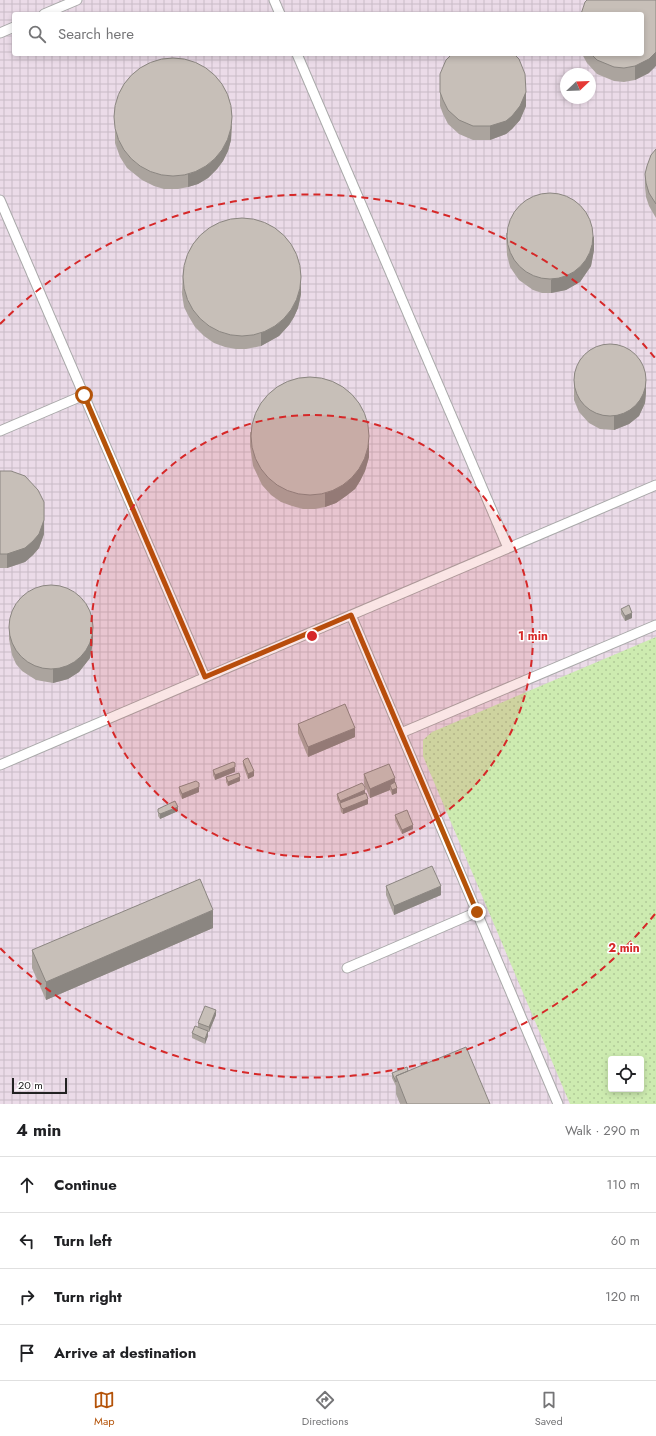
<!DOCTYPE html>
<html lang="en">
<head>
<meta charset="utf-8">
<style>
	:root { --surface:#fff; --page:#f2f2f2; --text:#202124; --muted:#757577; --line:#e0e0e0; --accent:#b45309 }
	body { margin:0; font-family:Jost,sans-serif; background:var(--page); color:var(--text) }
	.controls { position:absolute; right:12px; bottom:12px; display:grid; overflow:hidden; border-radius:4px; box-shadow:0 2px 6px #0003 }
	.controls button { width:36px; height:36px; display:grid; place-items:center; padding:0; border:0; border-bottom:1px solid var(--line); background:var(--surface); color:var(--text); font:20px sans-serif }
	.compass { position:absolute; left:560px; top:68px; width:36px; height:36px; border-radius:50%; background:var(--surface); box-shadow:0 2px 6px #0003; rotate:67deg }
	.scale { position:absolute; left:12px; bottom:10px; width:55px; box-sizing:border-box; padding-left:4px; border:2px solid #222; border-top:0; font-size:11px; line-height:14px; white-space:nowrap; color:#222; -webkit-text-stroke:3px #fff; paint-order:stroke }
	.stop { position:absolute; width:12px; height:12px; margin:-9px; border:3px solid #b45309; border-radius:50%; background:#fff }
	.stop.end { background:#b45309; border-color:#fff; box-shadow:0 1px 4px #0008 }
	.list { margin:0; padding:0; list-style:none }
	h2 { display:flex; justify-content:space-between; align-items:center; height:52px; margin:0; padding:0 16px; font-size:17px }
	h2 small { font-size:13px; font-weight:400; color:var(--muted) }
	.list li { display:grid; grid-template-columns:26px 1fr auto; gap:12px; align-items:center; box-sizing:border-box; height:56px; padding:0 16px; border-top:1px solid var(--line) }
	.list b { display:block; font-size:15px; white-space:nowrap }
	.list em { font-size:13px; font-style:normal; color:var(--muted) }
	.icon { flex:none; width:22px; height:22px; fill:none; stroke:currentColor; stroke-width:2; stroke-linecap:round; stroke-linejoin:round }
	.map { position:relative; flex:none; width:656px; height:1104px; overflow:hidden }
	.search { position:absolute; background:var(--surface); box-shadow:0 2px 6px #0003; left:12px; right:12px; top:12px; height:44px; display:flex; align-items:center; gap:10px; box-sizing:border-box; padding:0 14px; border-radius:4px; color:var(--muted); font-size:15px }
	.sheet { height:276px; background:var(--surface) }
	nav { display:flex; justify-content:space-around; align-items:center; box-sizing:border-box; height:56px; border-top:1px solid var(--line); background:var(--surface); font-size:11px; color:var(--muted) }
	nav a { display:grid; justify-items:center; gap:2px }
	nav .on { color:var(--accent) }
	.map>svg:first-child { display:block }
	.industrial { fill:url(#industrial-grid); fill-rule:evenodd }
	.grass { fill:url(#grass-dots); fill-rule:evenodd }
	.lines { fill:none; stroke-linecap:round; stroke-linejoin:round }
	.service-casing { stroke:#a9a9a9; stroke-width:11 }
	.service { stroke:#fff; stroke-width:9 }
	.wall { fill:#aba49e }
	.shaded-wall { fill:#8b8681 }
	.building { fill:#c7bfb8; stroke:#8b8681 }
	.route { stroke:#b45309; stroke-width:5 }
	.ring { fill:none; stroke:#d62828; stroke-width:2; stroke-dasharray:7 5 }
	.centre { fill:#d62828; stroke:#fff; stroke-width:2 }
	.ring-label { font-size:12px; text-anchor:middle; font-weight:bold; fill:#d62828; stroke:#fff; stroke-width:3; stroke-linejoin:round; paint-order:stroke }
</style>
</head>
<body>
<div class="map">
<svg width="656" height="1104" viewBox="0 0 656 1104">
	<defs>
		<pattern id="industrial-grid" width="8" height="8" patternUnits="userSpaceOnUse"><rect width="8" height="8" fill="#ebdbe8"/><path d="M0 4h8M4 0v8" fill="none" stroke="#c9bcc7"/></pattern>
		<pattern id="grass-dots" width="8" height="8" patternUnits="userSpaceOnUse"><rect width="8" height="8" fill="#cdebb0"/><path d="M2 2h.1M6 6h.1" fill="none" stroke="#b0c997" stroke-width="1.8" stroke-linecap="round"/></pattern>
	</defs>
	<rect width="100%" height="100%" fill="#f2efe9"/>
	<!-- industrial -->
	<path class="industrial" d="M0 0H656V1104H0ZM14 14H642V54H14ZM566 74H590V98H566ZM611 1059H641V1089H611Z"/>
	<!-- grass -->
	<path class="grass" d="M656 637V1104H570L423 756V740L432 732ZM611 1059H641V1089H611Z"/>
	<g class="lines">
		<defs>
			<path id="service" d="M274 0 280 14
				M44 14 77 0
				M0 33 14 27
				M297 54 508 548
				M0 200 205 677
				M0 431 84 395
				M351 615 558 1104
				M401 733 656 625
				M0 765 656 485
				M347 968 477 912"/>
		</defs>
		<!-- service casing -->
		<use href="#service" class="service-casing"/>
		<!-- service -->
		<use href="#service" class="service"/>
	</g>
	<!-- wall -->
	<path class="wall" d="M582 54H642L649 73 635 80 624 82 614 81 597 74 587 63Z
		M440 74 526 106 520 120 512 129 506 134 490 140H473L459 134 448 124 443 114 440 106Z
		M115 109 232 126 231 140 228 151 223 161 217 169 208 178 198 184 188 187 178 189H164L154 186 142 180 127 168 120 157 115 143Z
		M656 149V218L649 206 646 197 645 187V174Z
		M506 233 594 250 591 266 580 282 566 290 551 293H542L533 290 519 280 510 267 507 255Z
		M183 269 301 294 298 308 294 317 289 325 279 336 261 346 246 349H236L225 347 214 343 204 336 195 327 189 317 184 307 182 294Z
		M574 373 646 392 645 403 639 416 629 424 614 430 600 429 589 423 579 412 574 400Z
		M250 432 369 457 365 471 360 481 355 489 346 496 336 503 325 507 315 509H303L292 506 281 502 271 495 262 485 253 466 250 446Z
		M0 471 44 534 39 548 33 555 25 562 7 568H0Z
		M621 609 632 618 625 621 621 614Z
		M9 626 93 642 90 658 79 672 68 679 53 683 36 680 22 671 16 664 12 655 9 639Z
		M298 724 355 737 308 757 298 733Z
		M243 761 254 776 248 779 243 765Z
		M213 770 235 772 215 780 213 775Z
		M364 774 395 783 397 793 392 795 390 790 370 798 364 784Z
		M226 777 240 781 228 786 226 782Z
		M179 787 199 792 182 799 179 792Z
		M365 793 368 804 343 814 341 812 340 806 337 799V794Z
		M158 809 178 811 160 819 158 816Z
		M395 815 413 829 402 834 395 820Z
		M386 886 441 895 394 915 386 895Z
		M213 928 46 1000 32 968V950Z
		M216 1015 209 1032H208V1036L205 1044 192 1038V1033L198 1027V1023Z
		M408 1071 490 1104H400L396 1094V1086L392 1078V1073Z"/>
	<!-- shaded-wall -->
	<path class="shaded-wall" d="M656 52V66L649 73 635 80V66Z
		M526 92V106L520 120 512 129 506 134 490 140V126Z
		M232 112 231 140 228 151 223 161 217 169 208 178 198 184 188 187V174Z
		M594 236V250L591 266 580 282 566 290 551 293V280Z
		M301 280V294L298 308 294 317 289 325 279 336 261 346V332Z
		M646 378V392L645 403 639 416 629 424 614 430V416Z
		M369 443V457L365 471 360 481 355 489 346 496 336 503 325 507V493Z
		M44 520V534L39 548 33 555 25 562 7 568V554Z
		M632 613V618L625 621V616Z
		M93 628V642L90 658 79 672 68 679 53 683V669Z
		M355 728V737L308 757V747Z
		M235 767V772L215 780V775Z
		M254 771V776L248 779V774Z
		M240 777V781L228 786V782Z
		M395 778V787L390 785V790L370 798V789Z
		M199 787V792L182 799V794Z
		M397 788V793L392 795V790Z
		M365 790V795L340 803V806V801Z
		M368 799V804L343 814V809Z
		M178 807V811L160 819V814Z
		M413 825V829L402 834V830Z
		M441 886V895L394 915V906Z
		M213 910V928L46 1000V982Z
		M216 1010V1015L209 1032V1027Z
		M208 1031V1036L205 1044V1039Z"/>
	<!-- building -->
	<path class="building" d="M587 0H656V52L649 59 635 66 624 68 614 67 597 60 591 54H642V14H581L585 2Z
		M452 54H514L519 59 525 74 526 92 520 106 512 116 506 121 490 126H473L459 120 448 110 443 100 440 92V74L446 60Z
		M114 117a59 59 0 1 1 118 0a59 59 0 1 1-118 0Z
		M656 149V204L649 193 646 183 645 174 647 166 651 155Z
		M507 236a43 43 0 1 1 86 0a43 43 0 1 1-86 0Z
		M183 277a59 59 0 1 1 118 0a59 59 0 1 1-118 0Z
		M574 380a36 36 0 1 1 72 0a36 36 0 1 1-72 0Z
		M251 436a59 59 0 1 1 118 0a59 59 0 1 1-118 0Z
		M0 471H11L25 476 38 490 44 502V520L39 534 33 541 25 548 7 554H0Z
		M9 627a42 42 0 1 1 84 0a42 42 0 1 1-84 0Z
		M629 605 632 613 625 616 621 609Z
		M345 704 355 728 308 747 298 724Z
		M248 758 254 771 248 774 243 761 245 759Z
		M233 762 235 763V767L215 775 213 770Z
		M389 764 395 778 370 789 364 774Z
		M239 773 240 777 228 782 226 777Z
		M196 781 199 783V787L182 794 179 787Z
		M395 782 397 788 392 790 390 785Z
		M362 783 365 787V790L340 801 337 794Z
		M366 793 368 799 343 809 341 807 340 803Z
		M175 801 178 807 160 814 158 812V809Z
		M407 810 413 825 402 830 395 815Z
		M432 866 441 886 394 906 386 886Z
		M200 879 213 910 46 982 32 950Z
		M205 1006 216 1010 209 1027 198 1023Z
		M195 1026 208 1031 205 1039 192 1033Z
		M466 1047 490 1104H407L396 1076Z
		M407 1067 408 1071 396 1076V1082L392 1073Z"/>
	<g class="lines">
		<!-- route -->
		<path class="route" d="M84 395 205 677 351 615 477 912"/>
	</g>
	<!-- distance rings -->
	<circle cx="312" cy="636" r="221" fill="#d62828" fill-opacity=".12"/>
	<g class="ring">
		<circle cx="312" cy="636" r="221"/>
		<path d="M655 914A441 441 0 0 1 0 948M0 324A441 441 0 0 1 655 358"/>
	</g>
	<circle cx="312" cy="636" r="6" class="centre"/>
	<g class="ring-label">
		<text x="533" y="640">1 min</text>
		<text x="624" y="952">2 min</text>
	</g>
</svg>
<div class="controls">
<button><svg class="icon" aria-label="locate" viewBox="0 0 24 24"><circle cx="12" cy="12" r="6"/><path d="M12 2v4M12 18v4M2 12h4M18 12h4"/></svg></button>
</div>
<svg class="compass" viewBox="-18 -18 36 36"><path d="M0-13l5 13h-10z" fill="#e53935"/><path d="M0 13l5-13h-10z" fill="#757577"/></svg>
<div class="scale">20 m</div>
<div class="stop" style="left:84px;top:395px"></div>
<div class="stop end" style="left:477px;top:912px"></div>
<div class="search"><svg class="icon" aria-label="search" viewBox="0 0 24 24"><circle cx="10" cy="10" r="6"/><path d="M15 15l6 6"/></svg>Search here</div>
</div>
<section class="sheet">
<h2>4 min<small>Walk · 290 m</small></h2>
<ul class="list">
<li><svg class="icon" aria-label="ahead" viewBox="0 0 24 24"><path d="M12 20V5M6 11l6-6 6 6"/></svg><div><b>Continue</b></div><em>110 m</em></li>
<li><svg class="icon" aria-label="left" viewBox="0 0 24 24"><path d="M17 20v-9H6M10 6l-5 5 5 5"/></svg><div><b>Turn left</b></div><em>60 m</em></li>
<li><svg class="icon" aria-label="right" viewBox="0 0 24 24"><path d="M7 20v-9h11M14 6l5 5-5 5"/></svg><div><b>Turn right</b></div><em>120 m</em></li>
<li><svg class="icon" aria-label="arrive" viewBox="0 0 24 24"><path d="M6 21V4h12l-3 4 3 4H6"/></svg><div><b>Arrive at destination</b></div></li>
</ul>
</section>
<nav>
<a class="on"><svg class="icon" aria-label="map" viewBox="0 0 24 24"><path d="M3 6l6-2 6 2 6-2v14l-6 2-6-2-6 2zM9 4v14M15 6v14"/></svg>Map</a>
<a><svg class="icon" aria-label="directions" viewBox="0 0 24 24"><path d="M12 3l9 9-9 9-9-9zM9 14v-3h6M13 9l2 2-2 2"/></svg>Directions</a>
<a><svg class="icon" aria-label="saved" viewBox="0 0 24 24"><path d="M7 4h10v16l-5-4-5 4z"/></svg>Saved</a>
</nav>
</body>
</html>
